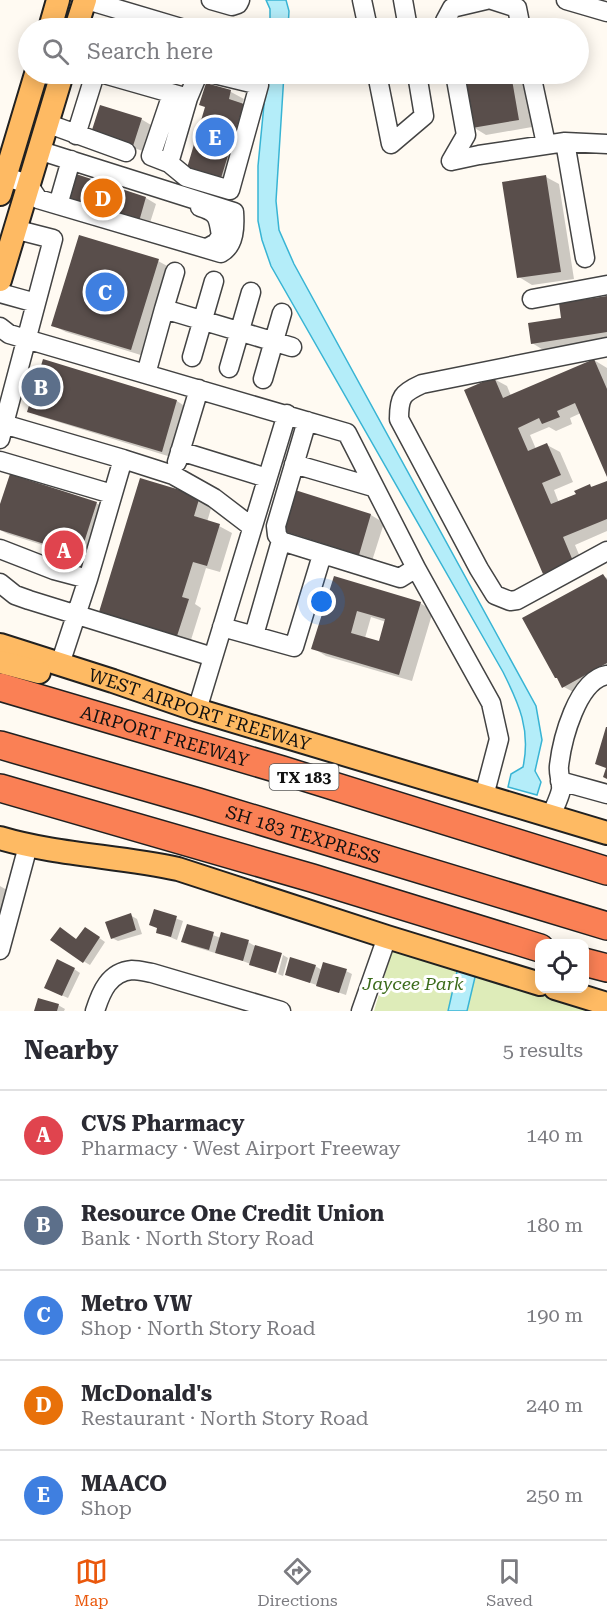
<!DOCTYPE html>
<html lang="en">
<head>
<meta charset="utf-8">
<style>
	:root { --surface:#fff; --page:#f7f7f7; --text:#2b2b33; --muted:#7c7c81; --line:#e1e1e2; --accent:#ea580c }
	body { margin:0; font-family:"Roboto Serif",serif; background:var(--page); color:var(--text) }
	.controls { position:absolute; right:18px; bottom:18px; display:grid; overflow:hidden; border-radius:12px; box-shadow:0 3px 15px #0003 }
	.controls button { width:54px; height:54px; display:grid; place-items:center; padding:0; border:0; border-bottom:2px solid var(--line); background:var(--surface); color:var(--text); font:30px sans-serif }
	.you { position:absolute; left:322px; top:602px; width:21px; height:21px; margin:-15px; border:4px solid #fff; border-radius:50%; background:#1a73e8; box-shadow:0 0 0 9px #1a73e833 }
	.badge { display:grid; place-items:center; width:39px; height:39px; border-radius:50%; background:var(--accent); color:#fff; font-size:20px; font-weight:700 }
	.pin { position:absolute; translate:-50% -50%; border:3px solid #fff; box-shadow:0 2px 6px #0006 }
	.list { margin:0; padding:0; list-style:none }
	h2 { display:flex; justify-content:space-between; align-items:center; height:78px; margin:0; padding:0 24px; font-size:26px }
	h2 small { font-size:20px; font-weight:400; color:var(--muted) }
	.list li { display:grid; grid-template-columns:39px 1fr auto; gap:18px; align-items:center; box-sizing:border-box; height:90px; padding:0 24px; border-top:2px solid var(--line) }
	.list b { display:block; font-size:22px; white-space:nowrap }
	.list p { margin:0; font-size:20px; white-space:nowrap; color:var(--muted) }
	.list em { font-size:20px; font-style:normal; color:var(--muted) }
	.icon { flex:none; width:33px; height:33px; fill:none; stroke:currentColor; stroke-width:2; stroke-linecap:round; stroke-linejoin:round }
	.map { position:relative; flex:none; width:607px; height:1011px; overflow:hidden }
	.search { position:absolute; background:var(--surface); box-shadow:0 3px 15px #0003; left:18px; right:18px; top:18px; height:66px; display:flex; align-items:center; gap:15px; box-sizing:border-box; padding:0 21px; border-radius:33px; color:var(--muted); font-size:22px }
	.sheet { height:528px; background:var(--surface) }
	nav { display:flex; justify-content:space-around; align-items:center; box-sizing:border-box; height:84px; border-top:2px solid var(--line); background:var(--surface); font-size:16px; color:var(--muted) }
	nav a { display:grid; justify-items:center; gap:3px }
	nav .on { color:var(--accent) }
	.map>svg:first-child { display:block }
	.green { fill:#deecb9 }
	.water { fill:#b4edf9; stroke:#38b4d4; stroke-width:1.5 }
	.shadow { fill:#0003; fill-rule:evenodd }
	.building { fill:#594e4b; fill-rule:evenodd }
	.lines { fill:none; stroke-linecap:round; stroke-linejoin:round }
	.minor-casing { stroke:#434343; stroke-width:21 }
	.major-casing { stroke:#212121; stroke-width:26 }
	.highway-casing { stroke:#212121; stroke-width:30 }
	.minor { stroke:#fff; stroke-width:18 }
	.major { stroke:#feba63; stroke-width:22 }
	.highway { stroke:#fa8055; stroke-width:27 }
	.labels { text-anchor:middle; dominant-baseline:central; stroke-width:6; stroke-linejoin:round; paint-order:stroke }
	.shield { fill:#fff; stroke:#585858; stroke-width:1.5 }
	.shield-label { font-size:16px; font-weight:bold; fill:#101010 }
	.street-label { font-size:18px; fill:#101010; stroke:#fff }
	.park-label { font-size:18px; font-style:italic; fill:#3c6c1c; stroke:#fff }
</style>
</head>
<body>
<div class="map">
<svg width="607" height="1011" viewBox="0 0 607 1011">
	<rect width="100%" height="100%" fill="#fffaf2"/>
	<!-- green -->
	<path class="green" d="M393 948 601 1011H374Z"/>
	<!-- water -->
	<path class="water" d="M266 0H286L289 11 288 28H270V9Z
		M267 74H284L276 201 279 230 294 264 536 706 542 740 535 771 541 782 537 795 508 787 511 774 523 767C531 730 519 704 503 672L271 266 262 240 258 221V166Z
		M458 967 476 973 467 1011H448Z"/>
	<!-- shadow -->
	<path class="shadow" d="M477 21 490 28 502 26 506 28H456L455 24Z
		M464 74H523L532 127 486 135 473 127Z
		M207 84 231 92 244 99 242 104 256 113 234 184 202 175Z
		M141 119 151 125 143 151 103 138Z
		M71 174 146 198 156 204 148 229Z
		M546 177 559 184 574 279 532 285 519 277Z
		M158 261 171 268 144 356 66 332 52 325Z
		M607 298V341L545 351 532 343 563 319Z
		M594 360 607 368V473L581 413 570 418 572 424 556 431 549 427 530 435 536 449 547 445 560 452 573 482 554 490 559 503 578 495 590 486 594 488 607 482V531L575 545 585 569 557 581 544 573 494 379 507 386 511 396Z
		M44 361 177 401 186 407 171 457 39 416 29 411Z
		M296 492 371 515 384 523 372 561 298 538 284 531Z
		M199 498 212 505 207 522 219 526 232 533 220 572 206 568 195 604 201 608 190 643 114 619 101 612Z
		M96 503 110 511 93 561 83 558 78 576 66 573 58 550 8 534 0 530V509Z
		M603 576 607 578V678L577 694 564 687Z
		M335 578 420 603 433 611 412 681 326 656 313 648ZM371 617 386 622 380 643 365 638Z
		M0 886 12 893 0 923Z
		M155 911 183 921 177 940 158 932 157 928 151 924Z
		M130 915 137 919 142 934 118 941 112 938Z
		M188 926 221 938 248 942 255 946 280 954 275 973 216 951 215 953 189 945 183 941Z
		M91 932 105 942 90 965 83 961 77 941Z
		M283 955 288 958 283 976 278 974Z
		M315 966 322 970 346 971 352 974 346 995 287 975Z
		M74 969 80 973 68 998 52 991Z
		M58 1005 65 1009 64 1011H36Z"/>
	<!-- building -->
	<path class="building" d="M477 19 478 28H454V23Z
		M462 74H511L519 120 472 128Z
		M206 83 231 90 229 99 244 104 221 178 187 168 205 107 199 105Z
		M100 105 142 118 133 146 91 133Z
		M70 172 146 197 138 225 61 200Z
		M546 175 561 272 517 278 502 182Z
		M79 235 159 259 131 350 51 326Z
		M607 296V332L531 344 528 323 561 318 559 303Z
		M43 359 177 400 162 452 27 412Z
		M594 359 607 389V477L575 403 557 411 560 417 542 424 539 418 518 428 528 451 547 443 561 475 542 483 551 504 576 494 574 491 590 484 591 487 607 481V519L563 537 573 561 543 574 464 390 494 377 503 398Z
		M10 474 97 502 80 555 70 552 64 570 51 566 57 548 0 530V504Z
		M140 478 200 496 194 516 220 524 207 566 193 562 182 597 189 599 177 636 99 612Z
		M295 490 371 514 359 555 283 531Z
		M603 574 607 580V663L562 688 557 678H555L522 618Z
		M334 576 421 602 399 675 311 649ZM357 611 385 619 379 641 351 633Z
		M606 727H607V779L603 777 606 768 595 764Z
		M154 909 177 916 171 937 156 933 157 928 149 925Z
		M131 913 136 930 111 939 105 922Z
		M187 924 214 932 209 950 181 942Z
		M60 927 76 939 85 927 100 937 83 963 50 940Z
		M221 932 249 940 243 961 215 953Z
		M255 945 282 953 276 973 249 965Z
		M290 957 316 965 310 983 285 975Z
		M57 959 75 968 62 996 44 988Z
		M323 962 347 969 339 993 316 986Z
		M38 998 59 1004 57 1011H34Z"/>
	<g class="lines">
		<defs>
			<path id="minor" d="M87 0 181 28
				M211 0 232 6 238 4 240 0
				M362 0 368 28
				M403 0 408 28
				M492 0 517 8 521 28
				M566 0 607 12
				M446 28 445 21 452 8 486 0
				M104 74 188 98
				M198 74 188 98 169 163 186 177 230 190 259 85 214 74
				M377 74 391 144 424 116 417 74
				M531 74 546 144
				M46 123 126 152
				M76 135 95 74
				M565 142 585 258
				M451 161 479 155 565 142 607 144
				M451 161 466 135 455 74
				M169 163 151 156 172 94
				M0 175 28 184 38 199 221 253C235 245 235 226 234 212L38 150
				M58 205 71 160
				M200 207C219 213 218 218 221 236L216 243 207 248
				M0 293 36 303
				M532 299 607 285
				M164 309 175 272
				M0 327 9 334 347 433 416 568 400 578 281 541 277 535 276 526 307 421
				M607 347 422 384C402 393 399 397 399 419L479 569 495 595 510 601 517 600 607 551
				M192 357 214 281
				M229 368 251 292
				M146 374 164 309 292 347
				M263 379 282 313
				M0 423 123 459 88 579 54 570 0 549
				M0 439 53 239 14 229
				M180 451 267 478
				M123 459 173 475 214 498 252 527
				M0 461 112 494
				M177 462 199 389
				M294 464 373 487
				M416 568 491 703 499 739 484 796
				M0 583 15 595 29 600 213 657
				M222 627 294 647 322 555
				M254 635 281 541
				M60 664 88 579
				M197 710 287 414
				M560 781 607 794
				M551 816C554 808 559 799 561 790 562 782 558 774 559 766 562 740 577 680 607 675
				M0 950 28 846
				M95 1011C101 992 109 972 132 970 139 970 146 972 152 973L281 1011
				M361 1011 387 937"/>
			<g id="major">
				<path d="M50 28 58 0"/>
				<path d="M76 28 85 0"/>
				<path d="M0 194 36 74"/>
				<path d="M0 280 62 74"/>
				<path id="s1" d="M0 645 113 681 197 710 607 833"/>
				<path d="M0 662 39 672"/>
				<path d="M0 838C57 855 119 856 178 869L387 937 540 984"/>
				<path d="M555 988 607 1004"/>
			</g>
			<g id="highway">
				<path id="s2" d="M0 687 282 770 607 871"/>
				<path id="s3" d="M0 745 198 802 607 926"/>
				<path d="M0 788 312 878 540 948"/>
				<path d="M584 962 607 968"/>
			</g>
		</defs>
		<!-- minor casing -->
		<use href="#minor" class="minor-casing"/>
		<!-- major casing -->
		<use href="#major" class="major-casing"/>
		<!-- highway casing -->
		<use href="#highway" class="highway-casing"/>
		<!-- minor -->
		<use href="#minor" class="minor"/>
		<!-- major -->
		<use href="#major" class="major"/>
		<!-- highway -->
		<use href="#highway" class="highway"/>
	</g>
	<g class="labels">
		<!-- shield labels -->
		<rect class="shield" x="269.5" y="764" width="69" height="26" rx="4.5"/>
		<g class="shield-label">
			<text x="304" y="777">TX 183</text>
		</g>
		<!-- street labels -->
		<g class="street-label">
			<text stroke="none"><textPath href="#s1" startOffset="210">WEST AIRPORT FREEWAY</textPath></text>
			<text stroke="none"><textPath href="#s2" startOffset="172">AIRPORT FREEWAY</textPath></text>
			<text stroke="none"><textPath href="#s3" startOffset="316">SH 183 TEXPRESS</textPath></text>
		</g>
		<!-- park labels -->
		<g class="park-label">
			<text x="413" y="983">Jaycee Park</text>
		</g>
	</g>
</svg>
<div class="controls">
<button><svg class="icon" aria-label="locate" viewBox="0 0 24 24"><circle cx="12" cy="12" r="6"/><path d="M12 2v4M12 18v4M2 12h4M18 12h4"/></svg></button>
</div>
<div class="you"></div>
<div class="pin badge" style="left:64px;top:550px;background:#e0444e">A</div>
<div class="pin badge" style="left:41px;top:387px;background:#5c6f8a">B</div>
<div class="pin badge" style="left:105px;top:292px;background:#3f7fe0">C</div>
<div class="pin badge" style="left:103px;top:198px;background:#e8710a">D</div>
<div class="pin badge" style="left:215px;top:137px;background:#3f7fe0">E</div>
<div class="search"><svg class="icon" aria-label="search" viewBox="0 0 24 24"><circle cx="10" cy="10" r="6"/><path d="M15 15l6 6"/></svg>Search here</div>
</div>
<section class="sheet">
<h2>Nearby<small>5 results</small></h2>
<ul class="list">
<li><span class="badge" style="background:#e0444e">A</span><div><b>CVS Pharmacy</b><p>Pharmacy · West Airport Freeway</p></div><em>140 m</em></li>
<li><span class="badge" style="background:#5c6f8a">B</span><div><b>Resource One Credit Union</b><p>Bank · North Story Road</p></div><em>180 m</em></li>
<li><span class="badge" style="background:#3f7fe0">C</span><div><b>Metro VW</b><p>Shop · North Story Road</p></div><em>190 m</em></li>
<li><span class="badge" style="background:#e8710a">D</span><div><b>McDonald's</b><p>Restaurant · North Story Road</p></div><em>240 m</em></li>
<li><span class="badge" style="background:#3f7fe0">E</span><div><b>MAACO</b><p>Shop</p></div><em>250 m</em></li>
</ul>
</section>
<nav>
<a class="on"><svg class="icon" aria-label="map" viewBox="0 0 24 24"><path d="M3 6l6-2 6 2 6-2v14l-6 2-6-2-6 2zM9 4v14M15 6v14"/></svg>Map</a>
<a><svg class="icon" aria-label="directions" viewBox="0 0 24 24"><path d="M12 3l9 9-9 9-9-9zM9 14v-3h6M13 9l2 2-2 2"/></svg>Directions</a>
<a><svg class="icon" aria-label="saved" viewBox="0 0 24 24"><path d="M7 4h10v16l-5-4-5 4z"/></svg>Saved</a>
</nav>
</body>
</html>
